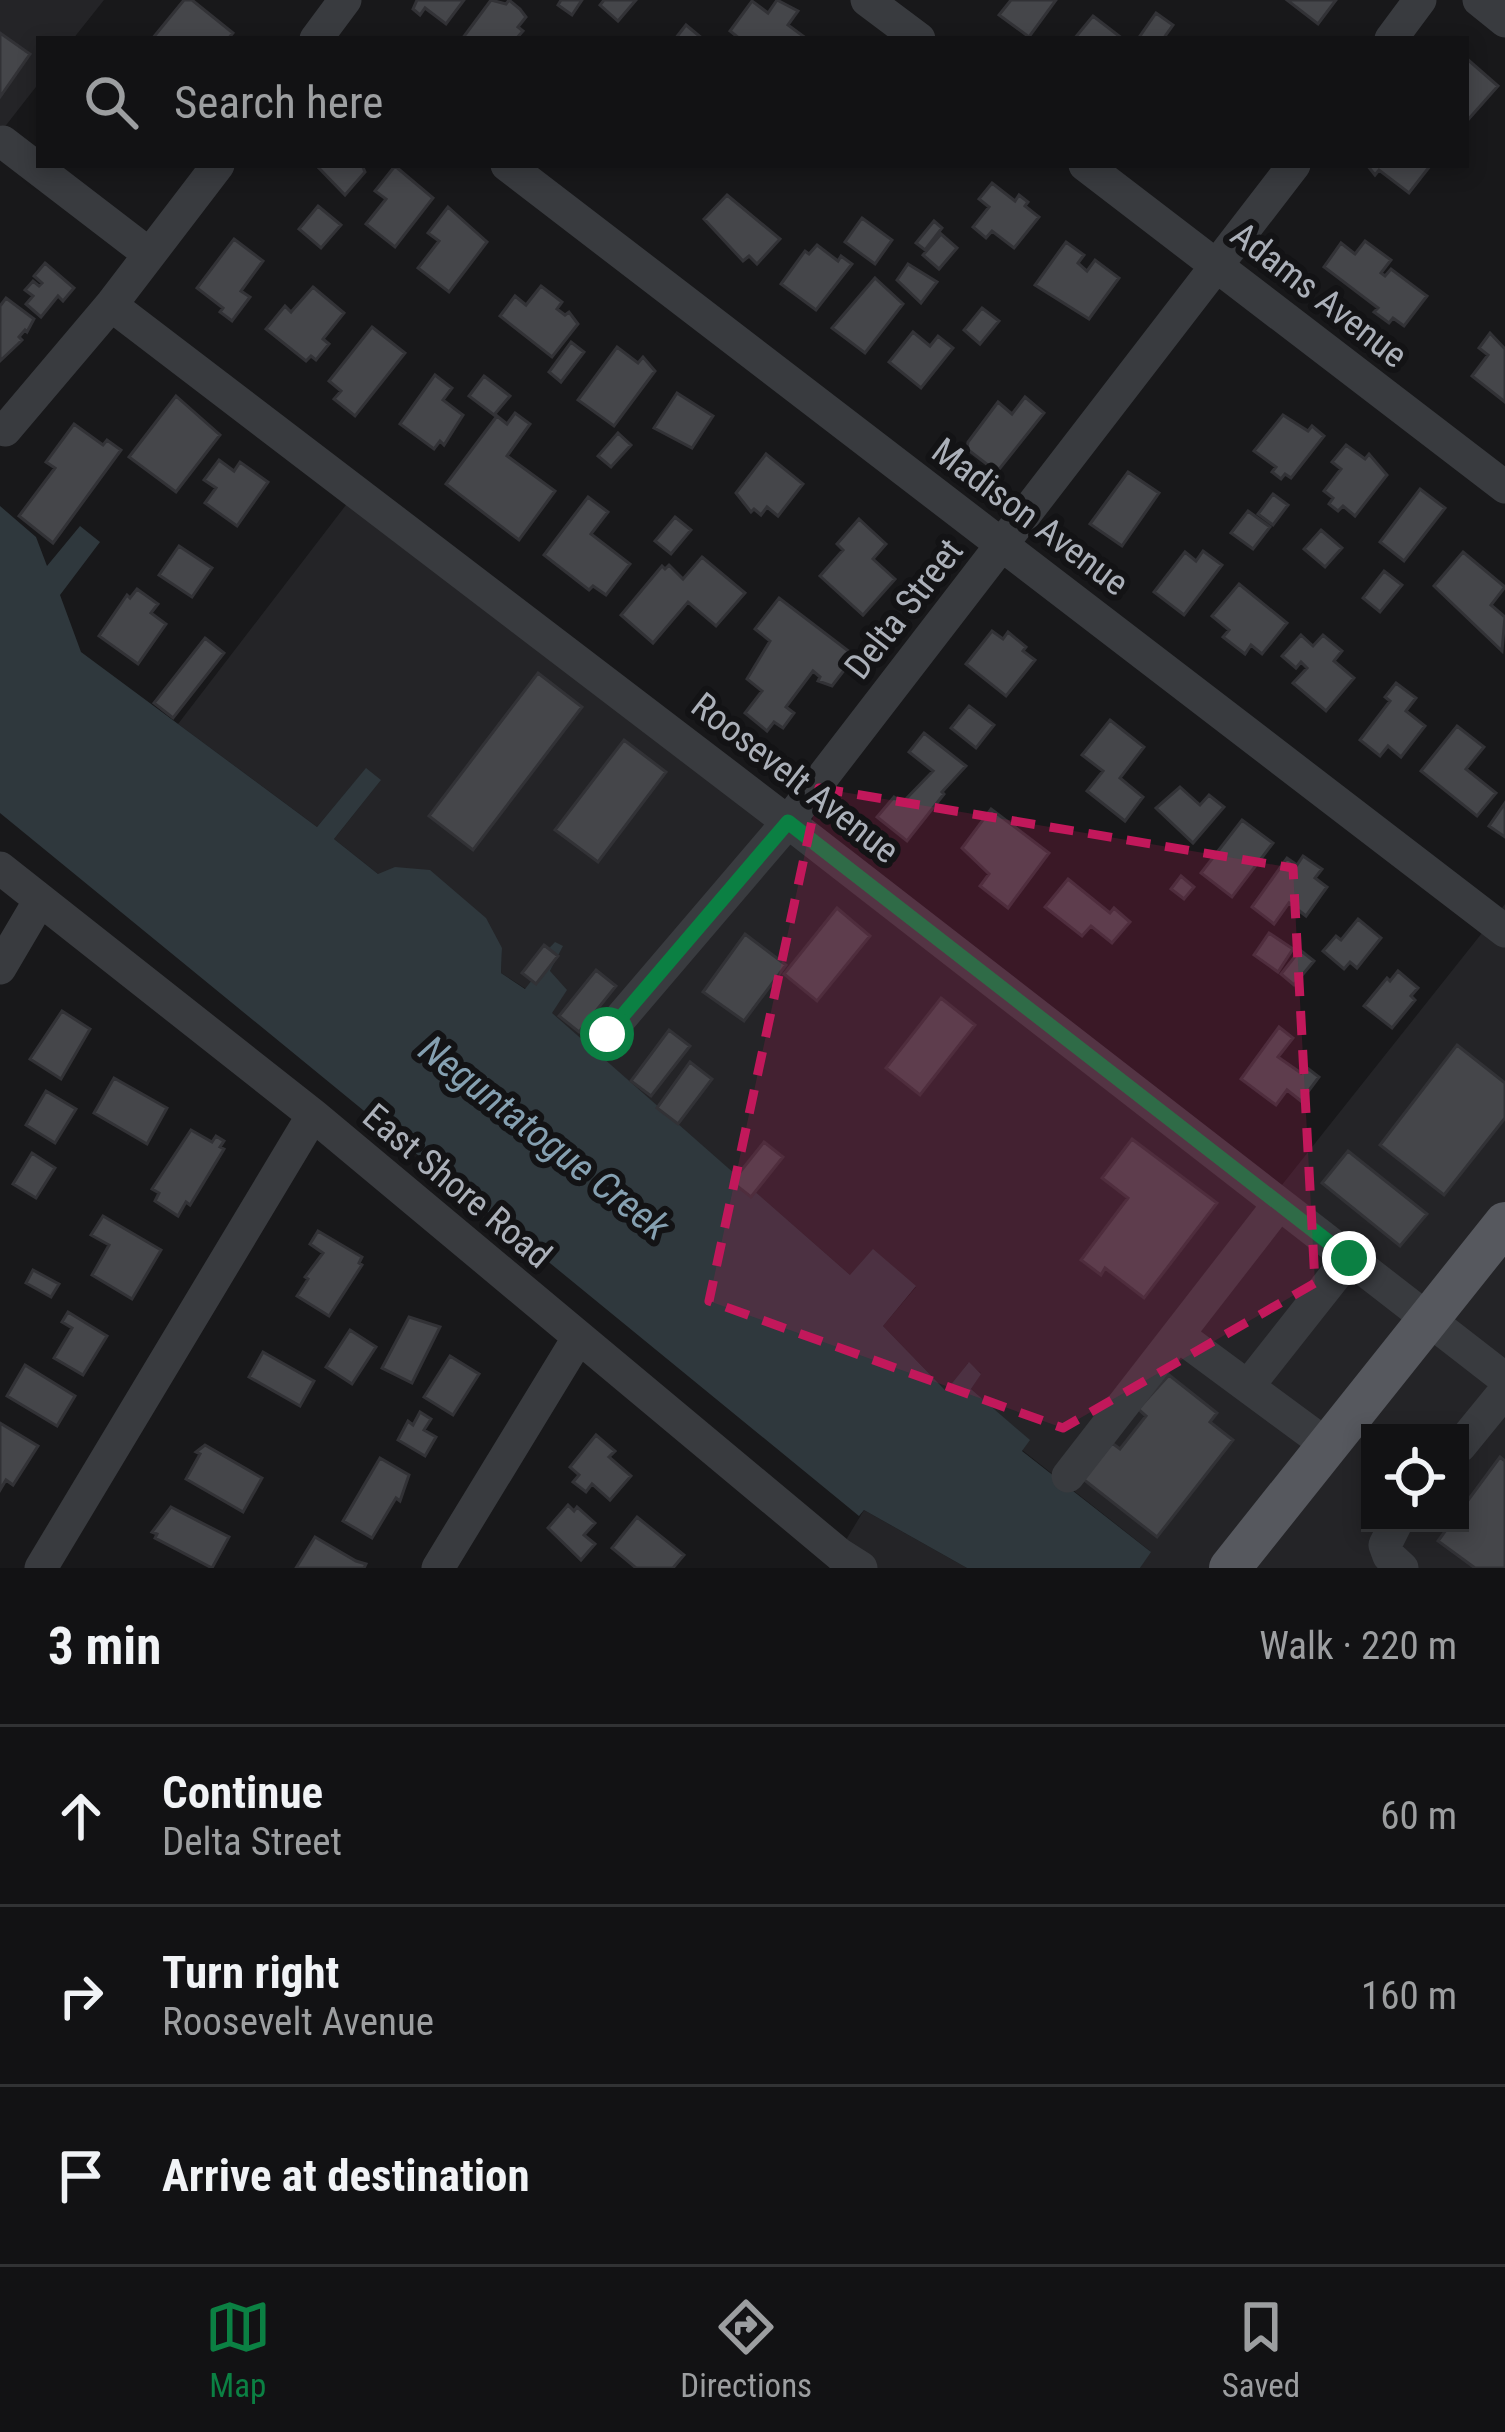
<!DOCTYPE html>
<html lang="en">
<head>
<meta charset="utf-8">
<style>
	:root { --surface:#121214; --page:#1b1b1d; --text:#f1f3f6; --muted:#9c9ea0; --line:#313234; --accent:#0b8043 }
	body { margin:0; font-family:"Roboto Condensed",sans-serif; background:var(--page); color:var(--text) }
	.controls { position:absolute; right:36px; bottom:36px; display:grid; overflow:hidden; border-radius:0px; box-shadow:0 6px 18px #0003 }
	.controls button { width:108px; height:108px; display:grid; place-items:center; padding:0; border:0; border-bottom:3px solid var(--line); background:var(--surface); color:var(--text); font:60px sans-serif }
	.stop { position:absolute; width:36px; height:36px; margin:-27px; border:9px solid #0b8043; border-radius:50%; background:#fff }
	.stop.end { background:#0b8043; border-color:#fff; box-shadow:0 3px 12px #0008 }
	.list { margin:0; padding:0; list-style:none }
	h2 { display:flex; justify-content:space-between; align-items:center; height:156px; margin:0; padding:0 48px; font-size:51px }
	h2 small { font-size:39px; font-weight:400; color:var(--muted) }
	.list li { display:grid; grid-template-columns:78px 1fr auto; gap:36px; align-items:center; box-sizing:border-box; height:180px; padding:0 48px; border-top:3px solid var(--line) }
	.list b { display:block; font-size:45px; white-space:nowrap }
	.list p { margin:0; font-size:39px; white-space:nowrap; color:var(--muted) }
	.list em { font-size:39px; font-style:normal; color:var(--muted) }
	.icon { flex:none; width:66px; height:66px; fill:none; stroke:currentColor; stroke-width:2; stroke-linecap:round; stroke-linejoin:round }
	.map { position:relative; flex:none; width:1505px; height:1568px; overflow:hidden }
	.search { position:absolute; background:var(--surface); box-shadow:0 6px 18px #0003; left:36px; right:36px; top:36px; height:132px; display:flex; align-items:center; gap:30px; box-sizing:border-box; padding:0 42px; border-radius:0px; color:var(--muted); font-size:45px }
	.sheet { height:696px; background:var(--surface) }
	nav { display:flex; justify-content:space-around; align-items:center; box-sizing:border-box; height:168px; border-top:3px solid var(--line); background:var(--surface); font-size:33px; color:var(--muted) }
	nav a { display:grid; justify-items:center; gap:6px }
	nav .on { color:var(--accent) }
	.map>svg:first-child { display:block }
	.built { fill:#242427; fill-rule:evenodd }
	.water { fill:#2f383d }
	.building { fill:#45464a; stroke:#323236; stroke-width:3 }
	.lines { fill:none; stroke-linecap:round; stroke-linejoin:round }
	.minor { stroke:#393b3f; stroke-width:33 }
	.major { stroke:#56585e; stroke-width:42 }
	.route { stroke:#0b8043; stroke-width:15 }
	.marked { fill:#c2185b; fill-opacity:0.2; stroke:#c2185b; stroke-width:9; stroke-dasharray:24 15; stroke-linejoin:round }
	.labels { text-anchor:middle; dominant-baseline:central; stroke-width:12; stroke-linejoin:round; paint-order:stroke }
	.street-label { font-size:36px; fill:#abb0b9; stroke:#131315 }
	.water-label { font-size:39px; font-style:italic; fill:#85a0b1; stroke:#131315 }
</style>
</head>
<body>
<div class="map">
<svg width="1505" height="1568" viewBox="0 0 1505 1568">
	<rect width="100%" height="100%" fill="#18181a"/>
	<!-- built -->
	<path class="built" d="M0 0H104L73 39H39V83L0 133Z
		M349 501 1266 1205 1505 904V1568H1140L1150 1551 1022 1450 1029 1440 971 1389 981 1373 968 1363 947 1392 883 1326 916 1287 850 1275 551 1013 550 971 562 947 526 989 501 973 502 948 378 874 334 839 380 781 366 769 317 827 178 724ZM1370 1433H1460V1523H1370Z
		M864 1510 967 1568H829Z"/>
	<!-- water -->
	<path class="water" d="M0 506 36 537 47 566 80 526 100 542 60 595 81 652 317 827 366 768 381 780 334 839 378 874 395 867 430 870 486 918 502 948 501 973 525 989 540 970 534 964 555 942 563 946 550 971 567 990 552 1013 850 1275 873 1249 916 1286 883 1326 946 1391 969 1362 981 1374 971 1389 1030 1440 1022 1451 1151 1552 1140 1568H967L864 1510 859 1516 0 813Z"/>
	<!-- building -->
	<path class="building" d="M184 0H192L233 33 228 39H152Z
		M417 0H464L446 24 425 8 420 15 413 9Z
		M491 0 506 4 509 0 520 9 526 17 518 27 523 31 516 39H462Z
		M561 0H582L572 15 558 5Z
		M604 0H636L618 21 600 5Z
		M777 0 798 11 788 25 807 39H740L730 31 752 1 768 13Z
		M1011 0H1056L1029 37 999 15Z
		M1287 0H1336L1318 24Z
		M1156 13 1173 25 1163 39H1144L1140 36Z
		M1093 16 1123 39H1074Z
		M686 25 703 39H675Z
		M0 33 30 54 0 97Z
		M1466 58 1498 86 1466 122Z
		M316 165H362L365 172 345 195Z
		M1367 165H1429L1430 166 1409 193 1379 170 1375 175Z
		M395 166 433 198 395 247 366 224 386 199 375 191Z
		M992 183 1015 201 1019 195 1028 202 1025 206 1039 217 1014 248 992 231 986 238 973 227 989 207 979 199Z
		M727 195 780 239 757 264 749 256 743 261 704 219Z
		M318 206 341 225 321 248 299 229Z
		M448 207 487 242 449 292 418 268 439 241 428 233Z
		M862 218 892 240 875 264 845 242Z
		M934 221 942 228 925 250 916 243Z
		M941 234 957 248 939 269 923 255Z
		M234 239 263 261 241 291 250 297 232 321 220 312 223 308 197 288Z
		M1365 241 1391 260 1381 273 1385 276 1391 269 1427 296 1404 326 1393 318 1389 323 1374 312 1378 308 1324 267 1341 243 1355 254Z
		M1066 242 1084 255 1078 263 1087 271 1095 260 1119 278 1089 319 1035 285Z
		M817 245 838 261 841 256 852 264 816 310 781 284 805 251 809 254Z
		M45 263 74 288 63 301 58 296 41 317 26 304 33 296 25 290 33 281 39 286 42 283 34 276Z
		M908 264 937 282 921 303 897 280Z
		M875 278 903 304 865 353 832 328Z
		M541 286 562 302 557 309 565 315 569 312 578 324 552 357 500 316 515 296 526 305Z
		M313 287 344 313 323 339 329 344 316 360 311 356 306 361 266 329 285 306 291 312Z
		M6 298 34 319 27 332 25 330 19 337 22 340 18 344 0 361V306Z
		M982 308 999 321 980 344 964 330Z
		M372 327 405 353 355 416 334 399 341 391 329 381Z
		M913 332 930 346 938 336 953 348 921 388 889 362Z
		M1490 333 1505 349V402L1472 376 1488 355 1479 348Z
		M571 342 584 352 561 382 549 372Z
		M617 347 638 363 643 357 655 371 614 426 578 400Z
		M435 375 452 388 443 400 463 415 444 445 440 441 434 449 400 424Z
		M484 376 510 396 494 415 469 396Z
		M677 393 713 416 692 448 654 428Z
		M176 396 220 435 176 492 129 457Z
		M1025 397 1044 413 997 472 967 449 968 442 998 402 1012 414Z
		M515 413 530 424 507 456 555 491 519 540 446 484 497 416 507 424Z
		M1283 415 1308 431 1312 426 1324 436 1291 478 1285 474 1281 479 1272 472 1276 467 1254 451Z
		M74 424 103 445 107 440 121 450 53 543 19 516 55 468 46 462Z
		M618 433 631 445 611 467 598 456Z
		M1346 445 1365 459 1369 454 1387 475 1355 516 1343 506 1338 511 1329 504 1333 498 1324 491 1341 469 1332 462Z
		M766 454 803 484 778 516 767 507 761 515 754 509 751 512 736 493Z
		M219 460 234 471 240 462 268 482 237 526 205 503 216 488 204 480Z
		M1128 472 1159 493 1122 546 1090 524Z
		M1420 489 1445 508 1404 561 1380 542Z
		M1273 494 1288 505 1273 525 1258 514Z
		M588 497 608 512 591 534 630 564 606 595 593 586 589 590 544 555Z
		M1248 511 1270 527 1253 549 1231 533Z
		M675 517 691 530 671 554 655 541Z
		M859 519 886 544 873 559 895 579 863 615 820 576 843 550 837 544Z
		M1321 530 1342 548 1325 567 1304 549Z
		M179 546 212 568 192 597 159 575Z
		M1203 551 1222 565 1184 615 1154 592 1185 552 1196 561Z
		M1463 552 1505 587 1491 605 1505 617 1502 651 1434 586Z
		M702 557 745 593 716 626 688 602 653 643 621 615 662 566 665 569 669 565 683 579Z
		M1384 571 1402 585 1380 612 1363 598Z
		M1239 584 1287 623 1262 654 1251 645 1245 654 1223 637 1229 630 1212 616Z
		M137 589 158 604 151 613 166 624 138 664 99 636 127 595 130 598Z
		M779 598 855 656 832 686 818 681 820 677 813 671 786 707 794 713 783 728 774 722 767 731 745 713 762 691 747 679 770 641 755 629Z
		M992 631 1003 639 1008 632 1026 647 1023 651 1035 660 1006 696 966 664Z
		M1301 635 1313 646 1323 635 1342 651 1334 661 1354 678 1326 711 1293 683 1307 668 1301 662 1296 668 1282 656Z
		M205 638 224 653 173 718 154 703Z
		M538 673 582 707 473 850 429 816Z
		M1396 683 1416 698 1406 711 1425 726 1401 757 1388 746 1380 756 1360 740 1390 701 1385 697Z
		M969 706 994 725 976 748 951 728Z
		M1110 720 1144 747 1120 778 1143 797 1125 821 1087 791 1103 771 1082 755Z
		M1457 726 1484 747 1466 769 1496 793 1477 816 1421 771Z
		M924 733 966 766 942 792 944 794 907 841 877 817 894 797 902 803 933 771 909 752Z
		M624 740 666 772 598 862 555 830Z
		M1180 787 1200 805 1209 795 1224 807 1193 843 1156 808Z
		M1505 803V837L1489 826Z
		M991 809 1049 853 1008 908 980 886 989 874 962 848Z
		M1242 820 1273 843 1232 897 1201 873Z
		M1303 856 1322 869 1315 878 1327 887 1306 916 1289 903 1274 924 1252 907 1287 858 1297 865Z
		M1181 876 1194 887 1184 899 1171 889Z
		M1068 879 1110 913 1114 908 1130 922 1112 943 1091 926 1082 936 1045 907Z
		M837 908 870 936 817 1001 784 974Z
		M1358 919 1381 938 1357 968 1350 962 1344 969 1323 951 1336 936 1341 940Z
		M1269 933 1293 949 1278 972 1254 955Z
		M745 934 786 965 744 1021 703 992Z
		M544 945 558 956 536 984 522 973Z
		M1300 950 1314 961 1294 985 1281 974Z
		M596 970 616 986 579 1032 559 1016Z
		M1398 971 1418 988 1411 996 1415 1000 1392 1028 1364 1006 1387 978 1390 981Z
		M941 998 975 1025 920 1095 886 1068Z
		M62 1011 90 1029 61 1079 30 1059Z
		M1279 1027 1293 1038 1278 1057 1301 1073 1306 1067 1319 1077 1301 1101 1287 1090 1276 1105 1241 1079Z
		M669 1030 690 1046 651 1096 631 1081Z
		M1457 1045 1505 1083V1118L1444 1195 1380 1145Z
		M690 1062 712 1079 678 1124 657 1108Z
		M114 1078 167 1108 147 1144 94 1113Z
		M46 1091 76 1109 55 1143 26 1125Z
		M191 1130 212 1142 216 1136 224 1141 220 1147 224 1149 190 1205 186 1202 178 1216 155 1201 159 1193 152 1189Z
		M1132 1139 1217 1203 1144 1298 1105 1268 1101 1275 1081 1260 1128 1198 1102 1178Z
		M764 1142 783 1157 751 1197 732 1182Z
		M1348 1151 1427 1214 1400 1246 1322 1183Z
		M32 1153 55 1168 36 1198 13 1184Z
		M103 1216 161 1250 132 1299 92 1275 109 1245 91 1235Z
		M318 1231 362 1257 359 1263 362 1265 329 1316 297 1296 308 1279 305 1277 323 1253 310 1244Z
		M33 1270 59 1284 51 1297 26 1283Z
		M68 1312 107 1336 83 1375 54 1358 72 1328 62 1322Z
		M409 1317 440 1327 412 1383 382 1368Z
		M350 1330 376 1347 352 1384 326 1367Z
		M263 1352 314 1381 300 1406 249 1377Z
		M450 1356 479 1374 453 1415 424 1397Z
		M25 1365 75 1396 57 1426 7 1396Z
		M1169 1375 1217 1413 1210 1422 1233 1440 1157 1537 1083 1479 1112 1443 1120 1449 1146 1416 1138 1409Z
		M420 1412 431 1419 424 1430 436 1437 425 1456 398 1440 408 1421 413 1425Z
		M0 1423 38 1446 13 1485 6 1480 0 1490Z
		M596 1435 615 1451 609 1457 631 1476 610 1500 592 1484 586 1492 573 1482 579 1475 570 1467Z
		M205 1445 262 1478 243 1512 186 1479 200 1454 196 1452Z
		M1500 1457 1505 1461V1568H1475L1438 1541 1451 1523H1460V1511Z
		M380 1458 409 1475 400 1501 396 1498 372 1538 343 1521Z
		M568 1505 574 1511 577 1507 595 1523 584 1535 595 1544 581 1560 548 1528Z
		M171 1507 229 1537 212 1568 155 1538 157 1534 152 1532Z
		M637 1517 684 1555 673 1568H636L612 1548Z
		M315 1537 356 1561 366 1564 364 1568H296Z"/>
	<g class="lines">
		<!-- minor -->
		<path class="minor" d="M867 0 919 39
			M1479 0 1505 21
			M316 39 345 0
			M1391 39 1420 0
			M3 142 149 254
			M507 165 1505 931
			M1085 165 1505 487
			M111 305 788 822 1505 1379
			M5 430 111 305 218 165
			M0 868 313 1115 839 1554 861 1568
			M0 968 40 900
			M607 1034 788 822 1294 165
			M1178 1335 1327 1445
			M1248 1386 1349 1258
			M1460 1446 1505 1391
			M1068 1476 1279 1204
			M1396 1523 1385 1545 1389 1556 1402 1568
			M41 1568 313 1115
			M438 1568 577 1340"/>
		<!-- major -->
		<path class="major" d="M1230 1568 1505 1223"/>
	</g>
	<g class="lines">
		<!-- route -->
		<path class="route" d="M607 1034 788 822 1349 1258"/>
	</g>
	<!-- marked area -->
	<path class="marked" d="M819 788 1293 868 1315 1283 1063 1428 709 1301Z"/>
	<g class="labels">
		<!-- street labels -->
		<g class="street-label">
			<text transform="translate(1319 295) rotate(38)">Adams Avenue</text>
			<text transform="translate(1030 517) rotate(37)">Madison Avenue</text>
			<text transform="translate(904 609) rotate(-52)">Delta Street</text>
			<text transform="translate(795 778) rotate(38)">Roosevelt Avenue</text>
			<text transform="translate(457 1186) rotate(40)">East Shore Road</text>
		</g>
		<!-- water labels -->
		<g class="water-label">
			<text transform="translate(544 1138) rotate(38)">Neguntatogue Creek</text>
		</g>
	</g>
</svg>
<div class="controls">
<button><svg class="icon" aria-label="locate" viewBox="0 0 24 24"><circle cx="12" cy="12" r="6"/><path d="M12 2v4M12 18v4M2 12h4M18 12h4"/></svg></button>
</div>
<div class="stop" style="left:607px;top:1034px"></div>
<div class="stop end" style="left:1349px;top:1258px"></div>
<div class="search"><svg class="icon" aria-label="search" viewBox="0 0 24 24"><circle cx="10" cy="10" r="6"/><path d="M15 15l6 6"/></svg>Search here</div>
</div>
<section class="sheet">
<h2>3 min<small>Walk · 220 m</small></h2>
<ul class="list">
<li><svg class="icon" aria-label="ahead" viewBox="0 0 24 24"><path d="M12 20V5M6 11l6-6 6 6"/></svg><div><b>Continue</b><p>Delta Street</p></div><em>60 m</em></li>
<li><svg class="icon" aria-label="right" viewBox="0 0 24 24"><path d="M7 20v-9h11M14 6l5 5-5 5"/></svg><div><b>Turn right</b><p>Roosevelt Avenue</p></div><em>160 m</em></li>
<li><svg class="icon" aria-label="arrive" viewBox="0 0 24 24"><path d="M6 21V4h12l-3 4 3 4H6"/></svg><div><b>Arrive at destination</b></div></li>
</ul>
</section>
<nav>
<a class="on"><svg class="icon" aria-label="map" viewBox="0 0 24 24"><path d="M3 6l6-2 6 2 6-2v14l-6 2-6-2-6 2zM9 4v14M15 6v14"/></svg>Map</a>
<a><svg class="icon" aria-label="directions" viewBox="0 0 24 24"><path d="M12 3l9 9-9 9-9-9zM9 14v-3h6M13 9l2 2-2 2"/></svg>Directions</a>
<a><svg class="icon" aria-label="saved" viewBox="0 0 24 24"><path d="M7 4h10v16l-5-4-5 4z"/></svg>Saved</a>
</nav>
</body>
</html>
